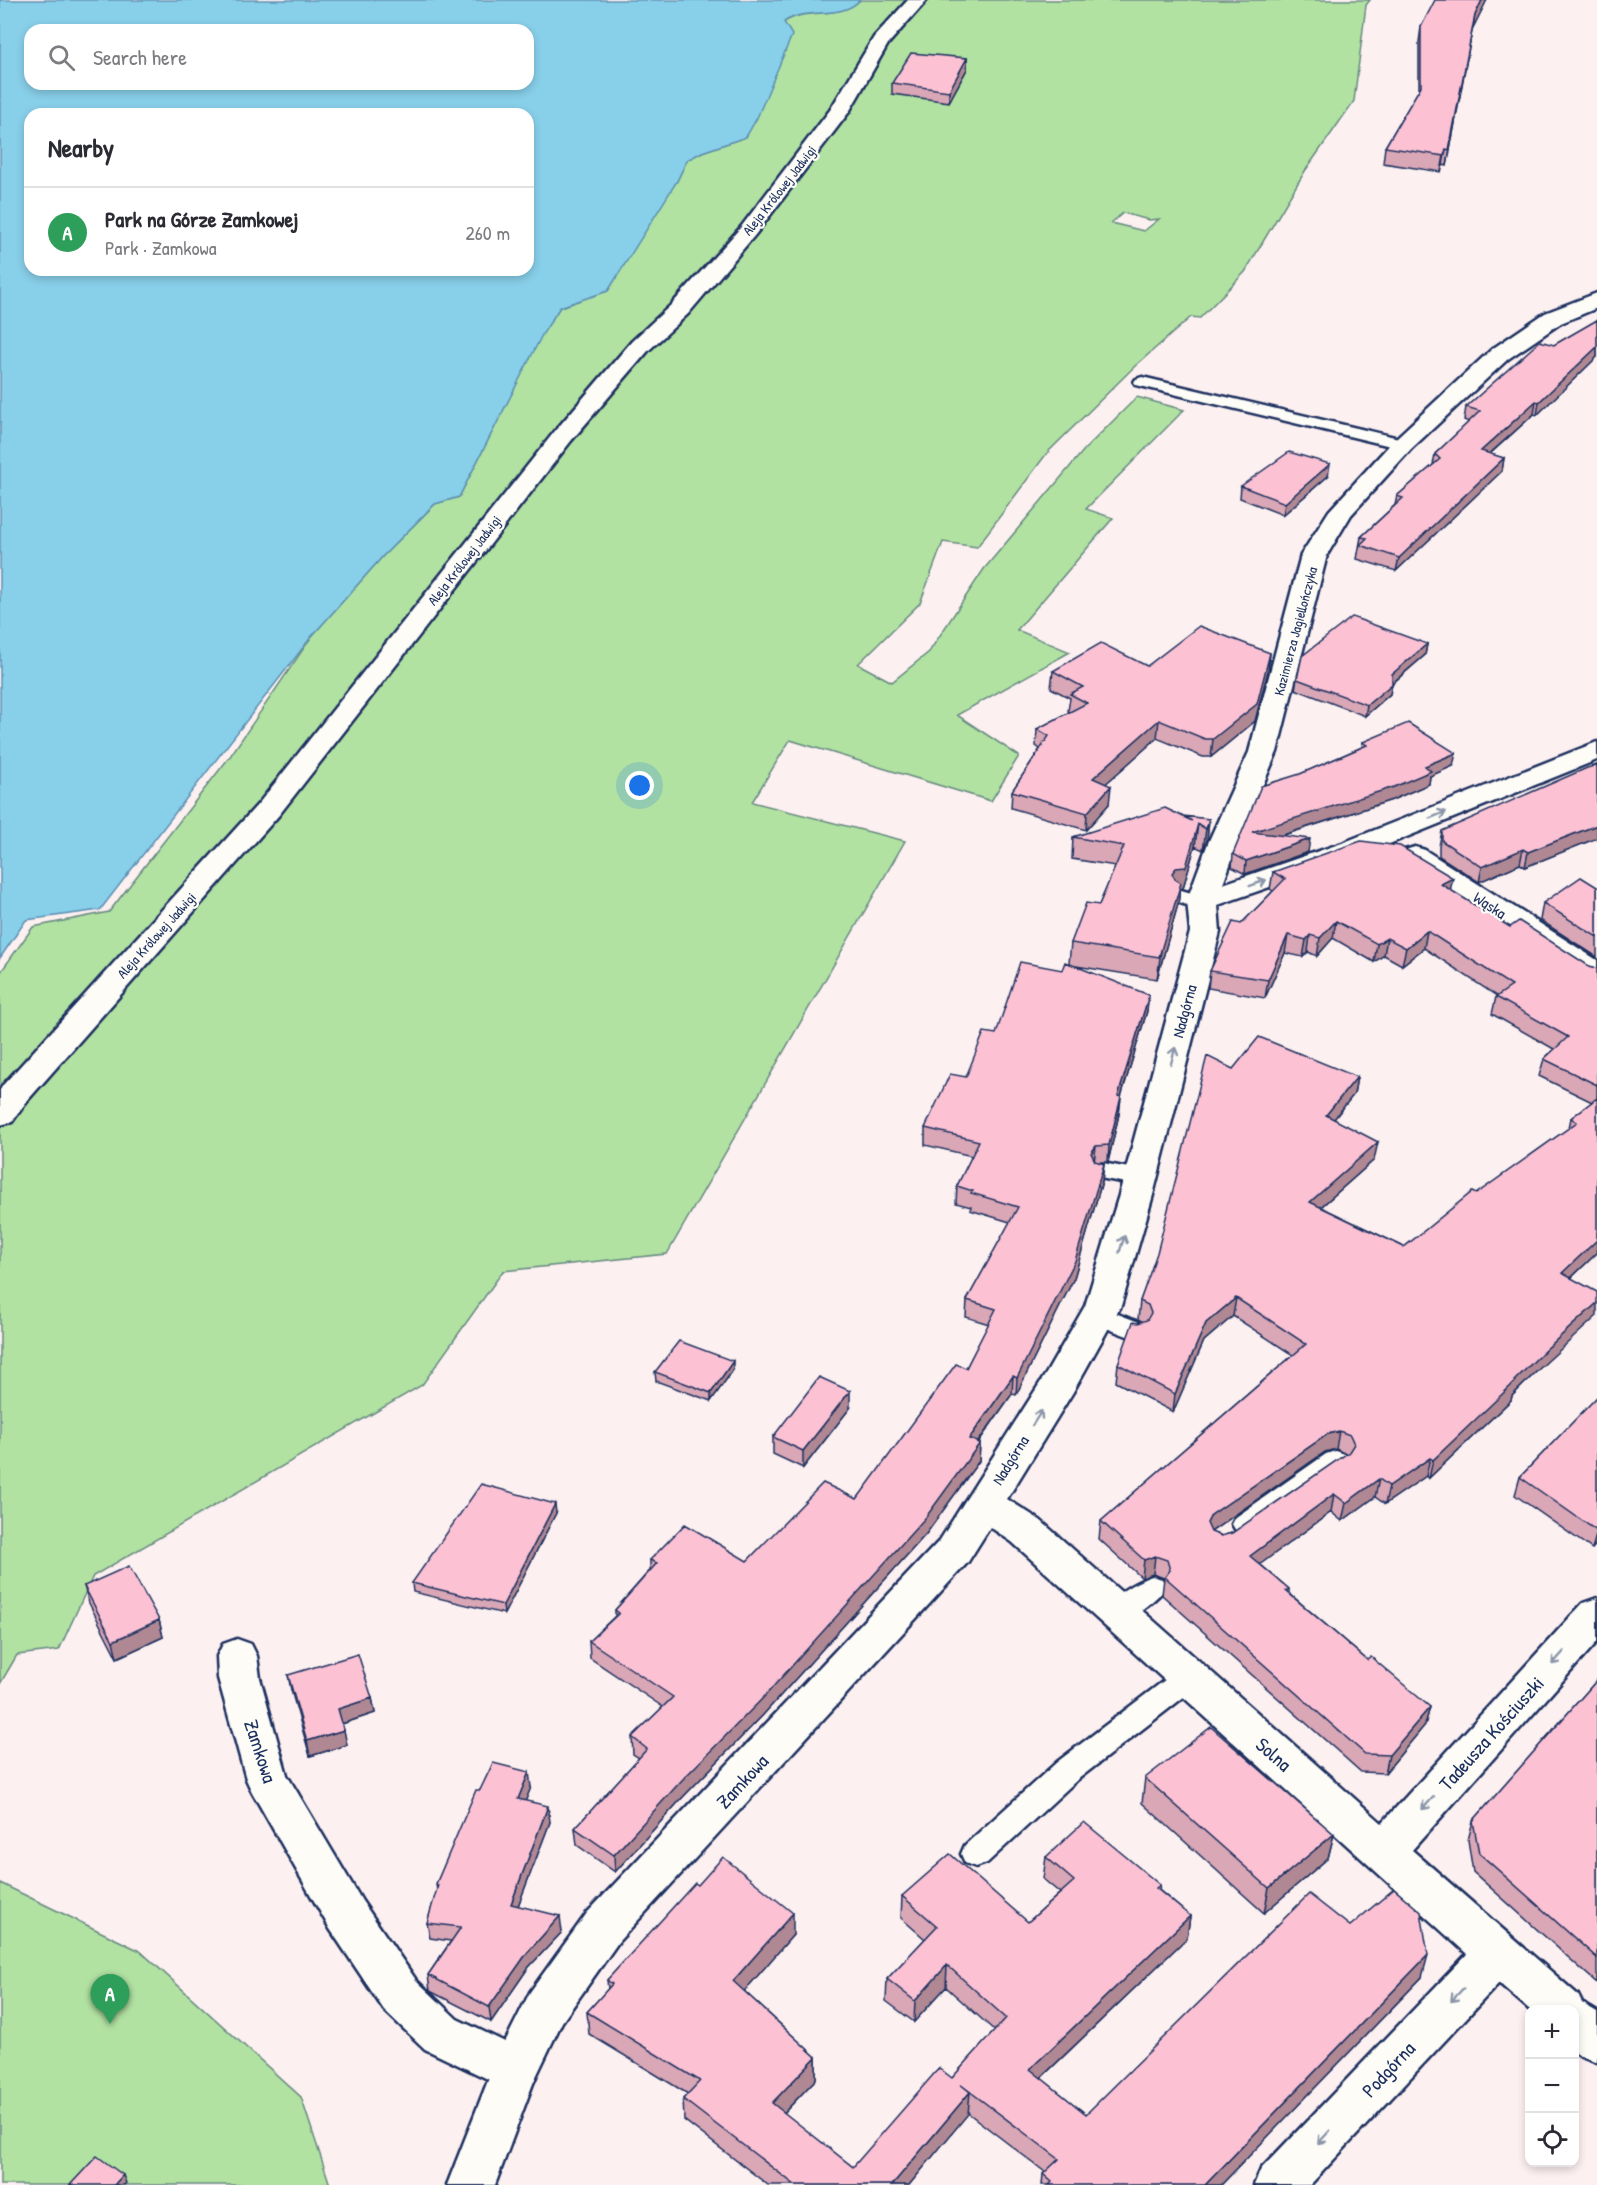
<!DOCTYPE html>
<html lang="en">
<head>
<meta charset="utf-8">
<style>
	:root { --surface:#fff; --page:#f2f2f3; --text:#2b2b33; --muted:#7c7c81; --line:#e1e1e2; --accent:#111827 }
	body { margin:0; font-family:"Patrick Hand",sans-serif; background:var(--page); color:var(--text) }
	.controls { position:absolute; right:18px; bottom:18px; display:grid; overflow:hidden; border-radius:12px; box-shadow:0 3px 9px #0003 }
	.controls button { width:54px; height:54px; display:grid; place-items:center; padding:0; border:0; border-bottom:2px solid var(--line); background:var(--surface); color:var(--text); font:30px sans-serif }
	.you { position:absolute; left:640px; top:786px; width:21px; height:21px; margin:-15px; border:4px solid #fff; border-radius:50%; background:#1a73e8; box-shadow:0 0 0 9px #1a73e833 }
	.badge { display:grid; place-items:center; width:39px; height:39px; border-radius:50%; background:var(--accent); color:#fff; font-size:20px; font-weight:700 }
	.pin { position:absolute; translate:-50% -50px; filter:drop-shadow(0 2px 3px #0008) }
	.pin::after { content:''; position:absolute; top:32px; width:21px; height:18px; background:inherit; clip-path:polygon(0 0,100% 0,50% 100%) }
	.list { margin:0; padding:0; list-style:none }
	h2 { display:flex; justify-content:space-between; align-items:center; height:78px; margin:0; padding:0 24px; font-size:26px }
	h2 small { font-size:20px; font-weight:400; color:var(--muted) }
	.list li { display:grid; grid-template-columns:39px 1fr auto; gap:18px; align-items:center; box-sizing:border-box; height:90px; padding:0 24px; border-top:2px solid var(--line) }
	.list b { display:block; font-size:22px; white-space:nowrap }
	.list p { margin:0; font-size:20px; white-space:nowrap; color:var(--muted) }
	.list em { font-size:20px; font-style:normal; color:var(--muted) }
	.icon { flex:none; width:33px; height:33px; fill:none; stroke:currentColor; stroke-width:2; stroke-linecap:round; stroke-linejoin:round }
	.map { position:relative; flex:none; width:1597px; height:2185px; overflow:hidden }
	.search { position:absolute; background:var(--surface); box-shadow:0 3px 9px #0003; left:24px; top:24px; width:510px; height:66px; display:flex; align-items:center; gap:15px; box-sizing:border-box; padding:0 21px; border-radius:18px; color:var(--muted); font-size:22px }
	.panel { position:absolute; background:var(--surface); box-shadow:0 3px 9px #0003; left:24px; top:108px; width:510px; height:168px; border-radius:18px }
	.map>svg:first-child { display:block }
	.green { fill:#b1e2a2; stroke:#668880; stroke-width:1.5; fill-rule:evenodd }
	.water { fill:#88cfe9; stroke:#5c8fb1; stroke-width:1.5; fill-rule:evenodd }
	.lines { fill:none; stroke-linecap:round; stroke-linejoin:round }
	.service-casing { stroke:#1b2f5e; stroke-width:5 }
	.pedestrian-casing { stroke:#1b2f5e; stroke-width:5 }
	.minor-casing { stroke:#1b2f5e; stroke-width:5 }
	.service { fill:#fdfcf7; fill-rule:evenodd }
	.pedestrian { fill:#fdfcf7; fill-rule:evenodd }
	.minor { fill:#fdfcf7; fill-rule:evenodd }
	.wall { fill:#d9a7b6; stroke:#1b2f5e; stroke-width:1.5; fill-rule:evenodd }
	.shaded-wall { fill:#b08894; stroke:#1b2f5e; stroke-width:1.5 }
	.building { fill:#fcc2d4; stroke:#1b2f5e; stroke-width:1.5; fill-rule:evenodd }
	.oneway { stroke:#8c96aa }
	.labels { text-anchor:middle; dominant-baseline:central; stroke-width:4.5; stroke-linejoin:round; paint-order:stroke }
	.far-street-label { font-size:14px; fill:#1b2f5e; stroke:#fdfcf7 }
	.street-label { font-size:16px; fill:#1b2f5e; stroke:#fdfcf7 }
	.near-street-label { font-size:20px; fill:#1b2f5e; stroke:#fdfcf7 }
</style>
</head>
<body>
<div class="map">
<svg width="1597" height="2185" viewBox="0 0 1597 2185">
	<rect width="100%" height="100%" fill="#fdf0f0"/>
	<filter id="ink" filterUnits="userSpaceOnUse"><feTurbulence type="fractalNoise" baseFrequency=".0167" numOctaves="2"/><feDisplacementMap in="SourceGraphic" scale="12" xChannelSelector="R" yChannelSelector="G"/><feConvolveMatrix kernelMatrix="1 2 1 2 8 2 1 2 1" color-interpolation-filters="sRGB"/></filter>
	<g filter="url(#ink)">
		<!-- green -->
		<path class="green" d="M860 0H1370L1366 5 1354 101 1305 171 1245 272 1200 318 1191 317 1134 367 1047 453 977 547 943 542 920 603 858 664 892 682 929 652 984 569 1084 450 1137 397 1184 410 1086 509 1113 518 1017 630 1070 652 957 715 1019 756 991 801 790 740 752 802 905 841 667 1254 503 1271 422 1385 93 1576 59 1650 17 1655 0 1684V973L33 927 109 912 231 755 312 636 383 556 435 504 459 497 542 334 560 307 573 303 677 181 687 160 702 152 746 137 783 23C805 6 840 21 860 0ZM1123 213 1149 220 1159 219 1144 231 1111 223Z
			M0 1883 140 1951 301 2097 330 2185H0Z"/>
		<!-- water -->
		<path class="water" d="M0 0H860C840 21 806 6 784 22L792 35 757 118 746 137 702 152 687 160 677 181 608 291 560 307 542 335 459 497 435 504 383 556 312 636 100 910 26 920 0 958ZM30 30H528V84H30ZM30 114H528V270H30Z"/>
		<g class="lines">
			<defs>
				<path id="service" d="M1142 377 1403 439 1411 444 1403 449 1136 385 1134 382 1136 379Z
					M1181 890 1209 898 1212 902 1209 906C1199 909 1177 905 1171 896L1174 892Z
					M1103 1163 1149 1172 1153 1178 1149 1184 1141 1186 1095 1177 1091 1171 1095 1165Z
					M1097 1306 1144 1324 1147 1330 1144 1336 1135 1339 1088 1321 1085 1315 1088 1309Z
					M1335 1451 1344 1454 1348 1461 1344 1468 1254 1531 1245 1534 1236 1531 1232 1524 1236 1517 1326 1454Z
					M1152 1576 1162 1579 1166 1587C1160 1597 1127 1623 1116 1623 1112 1623 1109 1621 1106 1620L1102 1612C1110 1596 1135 1582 1152 1576Z
					M1188 1666 1198 1670 1202 1678 1198 1686 1077 1780 987 1863 976 1867 965 1863 961 1854 965 1845 1057 1762 1178 1670Z"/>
				<path id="pedestrian" d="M515 2048 532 2055 538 2070 495 2185H447L498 2055Z"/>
				<path id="minor" d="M908 0H927L888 44 849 112 755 235 688 314 648 351 571 441 279 815 27 1101 12 1122 0 1125V1090L3 1085 259 803 555 431 632 341 672 304 741 227 830 110 874 37Z
					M1597 293V308L1561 323 1508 359 1411 449 1351 515 1327 555 1277 752 1238 843 1223 884 1342 843 1597 742V760L1362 855 1218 905 1220 932 1153 1195 1121 1306 1073 1392 1007 1499 1040 1520 1382 1823 1583 1603 1597 1598V1642L1412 1850 1578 1995 1582 2003 1597 2012V2062L1581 2056 1574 2051V2010H1530L1499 1983 1310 2185H1254L1261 2169 1467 1954 1012 1542 990 1527 968 1562 619 1941 562 2022 532 2085 515 2092 425 2049 384 2010 330 1929 252 1792 246 1779 218 1678 217 1656 223 1644 237 1639 251 1644 257 1656 260 1678 287 1775 362 1901 416 1980 457 2019 505 2042 530 1992 587 1913 940 1540 1047 1372 1085 1306 1119 1195 1190 932 1187 900 1208 843 1249 752 1301 555 1329 511 1395 439 1492 349 1545 313Z
					M1415 847 1425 850 1597 960V984L1586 981 1405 862 1400 856 1405 850Z"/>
			</defs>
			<!-- service casing -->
			<use href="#service" class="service-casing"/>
			<!-- pedestrian casing -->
			<use href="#pedestrian" class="pedestrian-casing"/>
			<!-- minor casing -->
			<use href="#minor" class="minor-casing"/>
			<!-- service -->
			<use href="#service" class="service"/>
			<!-- pedestrian -->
			<use href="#pedestrian" class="pedestrian"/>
			<!-- minor -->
			<use href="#minor" class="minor"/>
		</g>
		<!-- wall -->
		<path class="wall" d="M1421 27 1472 30 1447 166 1443 165 1441 172 1383 163 1385 147 1419 90V42Z
			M967 58V69L949 102 892 94V83Z
			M1597 320V357L1537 415 1534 414 1490 454 1504 458 1502 471 1396 571 1357 559 1361 537 1395 505 1397 496 1433 465 1435 454 1469 422 1464 420 1466 407 1554 345Z
			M1328 476 1283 515 1240 498 1241 486Z
			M1427 644 1425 655 1392 684 1390 694 1365 716 1295 689 1297 679Z
			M1270 653 1268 671 1255 721 1211 757H1203L1157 738 1105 784 1109 804 1086 830 1011 808 1012 791 1040 749 1036 746 1037 729 1070 712 1068 711 1070 698 1051 688 1053 671 1147 666Z
			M1363 742 1453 766 1430 776 1429 784 1392 800 1281 836 1308 852 1245 874 1232 867 1233 854 1300 774 1362 747Z
			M1597 765V838L1525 867 1520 864 1479 882 1439 856V846L1442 831Z
			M1183 817 1209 819 1207 840 1203 850 1195 846 1183 888 1180 889 1178 904 1157 979 1076 966 1147 1011 1121 1097 1119 1114 1108 1162H1099L1104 1164 1102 1181 1074 1278 1016 1395 1012 1394 978 1443H980L979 1461 926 1534 763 1715 683 1797 615 1872 577 1845 575 1828 639 1758 633 1754 632 1737 663 1707 590 1658 589 1641 615 1616V1610L650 1570V1560L747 1561 857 1499 966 1368 989 1324 966 1317 967 1300 1010 1222 970 1210 971 1207 956 1203 957 1186 972 1156 925 1145V1128L966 1077 996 1034 1069 963 1071 943 1099 905 1116 866 1072 859 1073 837Z
			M1273 872 1450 890 1510 927 1589 966 1597 968V1253L1571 1278 1538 1370 1512 1396 1511 1400 1429 1478 1426 1476 1385 1504 1375 1497 1342 1521 1331 1512 1260 1564 1289 1589V1593L1367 1660 1430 1707 1425 1725 1385 1773 1361 1772 1162 1595 1164 1578 1153 1574 1142 1578 1099 1539 1101 1521 1293 1355 1233 1316 1204 1341 1173 1412 1116 1382 1118 1364 1138 1323 1143 1322 1138 1319 1140 1301 1233 1069 1357 1077 1354 1094 1334 1119 1374 1160 1321 1207 1404 1247 1476 1194 1569 1128 1571 1118 1592 1102 1539 1076 1544 1059 1554 1049 1492 1014 1496 997 1497 996 1424 948 1402 965 1384 955 1374 962 1333 938 1317 956 1308 952 1303 957 1285 953 1265 998 1208 988 1210 971 1241 924 1273 891 1270 889ZM1336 1449 1346 1454 1232 1533 1221 1536 1211 1532 1325 1452Z
			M1597 887V957L1540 920 1543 903Z
			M733 1370 711 1401 656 1381 655 1372Z
			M1597 1397V1543L1592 1549 1515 1495 1520 1477Z
			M850 1408 803 1468 773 1454V1437Z
			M556 1513 504 1614 413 1592 412 1583Z
			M84 1586 159 1620 163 1637 117 1658 89 1603Z
			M288 1675 372 1698 375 1713 342 1724 347 1745 310 1756 291 1690Z
			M1597 1680V1983L1473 1872 1468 1840 1473 1821Z
			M1145 1778 1334 1834 1328 1858 1264 1913 1142 1803Z
			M531 1787 525 1801 550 1822 518 1906 562 1932 528 1968 491 2022 430 1991 428 1975 451 1941 430 1938 427 1923 437 1891 436 1884 480 1790Z
			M1046 1857 1160 1885 1159 1890 1190 1916 1187 1938 1041 2078 1086 2114 1350 1926 1422 1977 1221 2185H1042L1043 2174 1045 2172 968 2113 909 2185H768L684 2120 683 2099 688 2094 589 2034 587 2012 608 1989 607 1980 698 1885 793 1935 744 1991 816 2057V2079L784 2113 853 2167 952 2078 995 2031 946 1987 914 2022 886 2001 887 1979 925 1939 901 1918 902 1896 1028 1922 1060 1893 1043 1879Z"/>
		<!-- shaded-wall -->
		<path class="shaded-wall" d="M1482 0H1487L1472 30 1447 166 1475 15Z
			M967 58V69L949 102V91Z
			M1446 149 1443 165 1441 172 1444 156Z
			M1597 347V357L1537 415 1539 402Z
			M1536 401 1534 414 1478 464 1481 451Z
			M1504 458 1502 471 1396 571 1399 558Z
			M1330 464 1328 476 1283 515 1285 503Z
			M1427 644 1425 655 1390 685 1392 674Z
			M1270 653 1268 671 1255 721 1211 757 1213 739Z
			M1392 684 1390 694 1365 716 1367 705Z
			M1159 720 1157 738 1092 796 1093 778Z
			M1456 753 1453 766 1430 776 1429 784 1392 800 1251 845 1252 832 1425 766Z
			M1111 786 1109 804 1086 830 1087 813Z
			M1209 819 1207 840 1203 850 1206 829Z
			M1198 824 1195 846 1183 888 1180 889 1178 904 1157 979 1172 873Z
			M1597 825V838L1525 867 1528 852Z
			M1310 839 1308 852 1245 874 1246 861Z
			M1523 849 1520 864 1479 882 1482 867Z
			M1453 878 1449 895 1441 884Z
			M1336 921 1333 938 1317 956 1320 938Z
			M1427 931 1424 948 1402 965 1406 948Z
			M1288 935 1285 953 1265 998 1268 980Z
			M1310 935 1308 952 1303 957 1306 940Z
			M1387 938 1384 955 1374 962 1377 944Z
			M1149 995 1147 1011 1116 1113 1118 1096Z
			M1357 1077 1354 1094 1323 1133 1326 1115Z
			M1121 1097 1119 1114 1108 1162 1109 1145Z
			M1378 1142 1374 1160 1307 1219 1310 1202Z
			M1096 1146 1094 1163 1091 1153Z
			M1104 1164 1102 1181 1074 1278 1016 1395 1017 1378Z
			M1597 1240V1253L1557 1291 1562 1273Z
			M1236 1298 1233 1316 1204 1341 1173 1412 1175 1394 1206 1323Z
			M1597 1303V1316L1538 1370 1512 1396 1511 1400 1429 1478 1433 1460 1543 1352Z
			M733 1361V1370L711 1401V1393Z
			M1013 1376 1012 1394 968 1456 969 1439Z
			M850 1391V1408L803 1468V1451Z
			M1339 1431 1336 1449 1325 1452 1209 1533 1207 1523 1211 1515 1328 1434Z
			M980 1443 979 1461 926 1534 763 1715 683 1797 615 1872 614 1855Z
			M1430 1458 1426 1476 1385 1504 1389 1486Z
			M1379 1479 1375 1497 1342 1521 1346 1503Z
			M1334 1494 1331 1512 1247 1574 1250 1556Z
			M555 1504 556 1513 504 1614 503 1605Z
			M1597 1532V1543L1592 1549Z
			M1155 1556 1153 1574 1142 1578 1144 1560Z
			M159 1620 163 1637 117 1658 113 1641Z
			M372 1698 375 1713 341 1724 338 1709Z
			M1430 1707 1425 1725 1385 1773 1389 1755Z
			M344 1730 347 1745 310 1756 307 1741Z
			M529 1772 531 1787 520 1815 518 1799Z
			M548 1806 550 1822 513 1919 511 1904Z
			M1334 1834 1328 1858 1264 1913 1269 1888Z
			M793 1913V1935L734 2003 733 1981Z
			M560 1916 562 1932 528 1968 491 2022 489 2007 527 1953Z
			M1190 1916 1187 1938 1028 2090 1030 2069Z
			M1428 1955 1422 1977 1221 2185H1205Z
			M947 1965 946 1987 914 2022 915 2001Z
			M816 2057V2079L772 2125V2103Z
			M970 2092 968 2114 909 2185H892Z
			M123 2175 126 2183 124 2185H114Z"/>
		<!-- building -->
		<path class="building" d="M1435 0H1482L1475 15 1449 150 1446 149 1444 156 1385 147 1421 86V27Z
			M911 53 967 58 949 91 892 83Z
			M1597 320V347L1539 402 1536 401 1481 451 1504 458 1399 558 1360 545 1367 538 1361 537 1403 498 1397 496 1440 459 1435 454 1480 411 1466 407 1540 341 1554 345Z
			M1289 452 1330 464 1285 503 1241 486Z
			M1352 617 1427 644 1392 674V684L1367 705 1297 679 1302 656Z
			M1199 626 1270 653 1257 704 1213 739H1205L1159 720 1093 778 1111 786 1087 813 1012 791 1049 736 1037 729 1087 703 1070 694 1083 687 1053 671 1101 643 1147 666Z
			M1408 723 1456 753 1425 766 1431 771 1394 787 1252 832 1310 839 1246 861 1233 854 1261 786 1300 774 1367 745 1363 742Z
			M1597 765V825L1528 852 1523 849 1482 867 1442 841V831L1587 768Z
			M1165 808 1192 821 1183 816 1209 819 1206 829 1198 824 1186 867 1176 868 1172 873 1175 879 1181 883 1159 957 1071 943 1086 903 1099 905 1124 846 1073 837Z
			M1361 841 1400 846 1453 878 1441 884 1510 927 1519 921 1589 966 1597 968V1085L1544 1059 1568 1037 1496 997 1512 986 1427 931 1406 948 1387 938 1377 944 1336 921 1320 938 1310 935 1306 940 1288 935 1268 980 1210 971 1233 922 1241 924 1285 879 1273 872Z
			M1581 877 1597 887V937L1543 903Z
			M1020 962 1062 970 1065 962 1149 995 1118 1096 1121 1097 1109 1145 1096 1146 1091 1153 1095 1161 1104 1164 1075 1261 1017 1378 1013 1376 969 1439 980 1443 926 1517 763 1698 682 1780 614 1855 575 1828 647 1749 632 1737 673 1697 589 1641 619 1613 615 1610 657 1563 650 1560 685 1524 747 1561 823 1483 857 1499 956 1364 966 1368 996 1309 967 1300 1018 1207 971 1193 973 1191 957 1186 979 1141 925 1128 950 1074 966 1077 984 1032 996 1034Z
			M1259 1037 1357 1077 1326 1115 1378 1142 1310 1202 1404 1247 1472 1192 1476 1194 1577 1122 1571 1118 1597 1098V1240L1562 1273 1597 1292V1303L1543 1352 1514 1381 1515 1382 1433 1460 1430 1458 1389 1486 1379 1479 1346 1503 1334 1494 1250 1556 1289 1589 1286 1591 1367 1660 1371 1657 1430 1707 1389 1755 1365 1754 1165 1577 1170 1570 1167 1560 1155 1556 1144 1560 1101 1521 1306 1344 1236 1298 1206 1323 1175 1394 1118 1364 1133 1322 1138 1323 1147 1320 1151 1313 1148 1305 1140 1301 1157 1253 1207 1056 1233 1069ZM1339 1431 1350 1435 1354 1444 1349 1452 1232 1533 1221 1536 1211 1532 1207 1523 1211 1515 1328 1434Z
			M679 1341 733 1361 711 1393 655 1372Z
			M819 1377 850 1391 803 1451 773 1437Z
			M1597 1397V1531L1520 1477Z
			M481 1484 555 1504 503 1605 412 1583Z
			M129 1566 159 1620 113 1641 84 1586Z
			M358 1654 372 1698 338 1709 344 1730 307 1741 288 1675Z
			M1597 1680V1958L1479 1853 1473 1821Z
			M1211 1727 1334 1834 1269 1888 1145 1778Z
			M493 1763 529 1772 518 1799 548 1806 511 1904 560 1916 527 1953 489 2007 428 1975 461 1927 427 1923 438 1885 436 1884 476 1790H480Z
			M1084 1822 1160 1885 1156 1888 1190 1916 1030 2069 1086 2114 1309 1894 1350 1926 1394 1889 1421 1912 1428 1955 1205 2185H1049L1052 2182 1043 2174 1059 2159 960 2084 970 2092 892 2185H795L683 2099 700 2081 587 2012 612 1984 607 1980 695 1883 698 1885 723 1857 793 1913 733 1981 816 2057 772 2103 853 2167 939 2068 952 2078 1006 2018 947 1965 915 2001 887 1979 937 1926 902 1896 950 1854 1028 1922 1074 1881 1046 1857Z
			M97 2156 123 2175 114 2185H70Z"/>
		<!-- one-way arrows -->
		<defs><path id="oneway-shaft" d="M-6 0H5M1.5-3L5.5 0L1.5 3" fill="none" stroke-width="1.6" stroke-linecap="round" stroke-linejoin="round" transform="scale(1.5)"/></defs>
		<g class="oneway">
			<use href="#oneway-shaft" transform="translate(1438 815) rotate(-22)"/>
			<use href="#oneway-shaft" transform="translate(1258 883) rotate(-20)"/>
			<use href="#oneway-shaft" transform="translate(1173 1056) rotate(-75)"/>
			<use href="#oneway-shaft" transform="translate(1122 1244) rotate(-73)"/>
			<use href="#oneway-shaft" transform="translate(1037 1418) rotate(-57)"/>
			<use href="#oneway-shaft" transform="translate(1558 1658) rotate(132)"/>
			<use href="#oneway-shaft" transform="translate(1428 1803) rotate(132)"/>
			<use href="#oneway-shaft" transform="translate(1457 1995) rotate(133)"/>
			<use href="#oneway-shaft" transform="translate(1324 2137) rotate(133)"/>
		</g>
	</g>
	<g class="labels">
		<!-- far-street labels -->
		<g class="far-street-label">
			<text transform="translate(779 190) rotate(-52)">Aleja Królowej Jadwigi</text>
			<text transform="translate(464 560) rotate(-52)">Aleja Królowej Jadwigi</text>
			<text transform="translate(1295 631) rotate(-75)">Kazimierza Jagiellończyka</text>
			<text transform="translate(156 935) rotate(-48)">Aleja Królowej Jadwigi</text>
		</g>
		<!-- street labels -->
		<g class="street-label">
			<text transform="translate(1490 905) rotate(33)">Wąska</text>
			<text transform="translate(1184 1011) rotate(-75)">Nadgórna</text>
			<text transform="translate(1010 1460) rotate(-58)">Nadgórna</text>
		</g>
		<!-- near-street labels -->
		<g class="near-street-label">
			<text transform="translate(1491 1733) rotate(-48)">Tadeusza Kościuszki</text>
			<text transform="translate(261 1751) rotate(72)">Zamkowa</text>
			<text transform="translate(1274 1754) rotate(41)">Solna</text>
			<text transform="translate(742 1781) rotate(-47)">Zamkowa</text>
			<text transform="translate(1388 2069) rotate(-47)">Podgórna</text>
		</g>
	</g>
</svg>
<div class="controls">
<button>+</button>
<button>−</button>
<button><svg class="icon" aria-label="locate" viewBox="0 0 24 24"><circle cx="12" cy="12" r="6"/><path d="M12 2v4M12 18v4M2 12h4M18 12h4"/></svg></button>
</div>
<div class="you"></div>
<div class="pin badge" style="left:110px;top:2024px;background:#2e9e5b">A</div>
<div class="search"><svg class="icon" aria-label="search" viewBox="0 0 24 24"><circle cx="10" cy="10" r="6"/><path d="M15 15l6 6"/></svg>Search here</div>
<section class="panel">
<h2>Nearby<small></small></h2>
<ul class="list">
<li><span class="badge" style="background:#2e9e5b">A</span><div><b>Park na Górze Zamkowej</b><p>Park · Zamkowa</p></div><em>260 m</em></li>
</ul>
</section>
</div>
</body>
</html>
